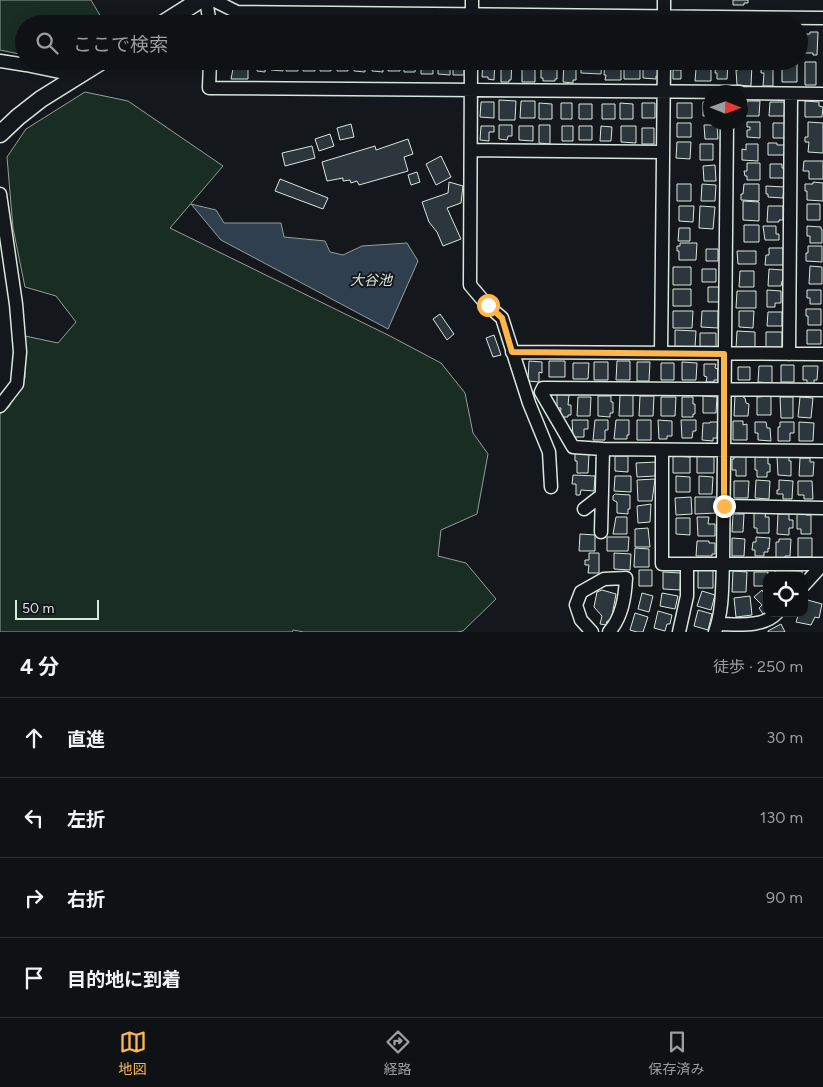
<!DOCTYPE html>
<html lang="ja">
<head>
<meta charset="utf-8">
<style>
	:root { --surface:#0f1215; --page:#1d2022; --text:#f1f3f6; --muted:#9b9ea0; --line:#2f3234; --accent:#ffb74d }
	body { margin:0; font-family:Figtree,"Noto Sans JP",sans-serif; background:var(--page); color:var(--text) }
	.controls { position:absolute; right:15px; bottom:15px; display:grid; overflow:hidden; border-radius:10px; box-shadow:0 2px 12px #0003 }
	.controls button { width:45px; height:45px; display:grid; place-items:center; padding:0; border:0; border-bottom:1px solid var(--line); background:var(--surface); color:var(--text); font:25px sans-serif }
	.compass { position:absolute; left:703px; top:85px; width:45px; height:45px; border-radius:50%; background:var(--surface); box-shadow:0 2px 12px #0003; rotate:91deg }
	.scale { position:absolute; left:15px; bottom:12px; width:84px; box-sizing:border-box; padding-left:5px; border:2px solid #d8e6dc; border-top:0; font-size:14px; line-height:18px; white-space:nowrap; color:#d8e6dc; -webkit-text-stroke:4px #14181c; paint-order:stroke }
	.stop { position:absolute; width:15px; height:15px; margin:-11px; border:4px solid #ffb74d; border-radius:50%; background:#fff }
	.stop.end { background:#ffb74d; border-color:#fff; box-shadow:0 1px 5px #0008 }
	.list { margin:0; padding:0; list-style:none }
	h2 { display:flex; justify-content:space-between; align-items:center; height:65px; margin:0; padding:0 20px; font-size:21px }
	h2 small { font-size:16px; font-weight:400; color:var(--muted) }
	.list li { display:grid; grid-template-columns:32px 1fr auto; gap:15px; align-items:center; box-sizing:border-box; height:80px; padding:0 20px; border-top:1px solid var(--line) }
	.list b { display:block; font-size:19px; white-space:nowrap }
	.list em { font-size:16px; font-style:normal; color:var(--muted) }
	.icon { flex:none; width:28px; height:28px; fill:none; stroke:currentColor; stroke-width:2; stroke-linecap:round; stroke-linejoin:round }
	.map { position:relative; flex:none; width:823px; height:632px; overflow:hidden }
	.search { position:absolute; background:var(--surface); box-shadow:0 2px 12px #0003; left:15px; right:15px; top:15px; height:55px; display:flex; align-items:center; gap:12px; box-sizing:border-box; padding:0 18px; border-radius:28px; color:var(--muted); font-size:19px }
	.sheet { height:385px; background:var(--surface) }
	nav { display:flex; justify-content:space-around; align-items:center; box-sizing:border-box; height:70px; border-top:1px solid var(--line); background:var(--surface); font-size:14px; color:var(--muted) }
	nav a { display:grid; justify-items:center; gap:2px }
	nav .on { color:var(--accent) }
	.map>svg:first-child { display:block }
	.green { fill:#1a2d24; stroke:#939e99 }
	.water { fill:#2f3f4d; stroke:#939e99 }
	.building { fill:#2c363c; stroke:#d8e6dc }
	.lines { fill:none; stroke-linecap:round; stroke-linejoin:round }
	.minor-casing { stroke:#d8e6dc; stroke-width:15 }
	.major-casing { stroke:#d8e6dc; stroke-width:19 }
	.minor { stroke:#14181c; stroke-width:12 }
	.major { stroke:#14181c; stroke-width:16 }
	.route { stroke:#ffb74d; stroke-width:6 }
	.labels { text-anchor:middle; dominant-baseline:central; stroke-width:4; stroke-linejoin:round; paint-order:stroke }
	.water-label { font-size:14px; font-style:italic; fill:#d8e6dc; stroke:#14181c }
</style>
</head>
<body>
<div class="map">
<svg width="823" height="632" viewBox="0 0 823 632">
	<rect width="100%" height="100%" fill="#14181c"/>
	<!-- green -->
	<path class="green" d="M0 0H91L105 24H24V55L0 50Z
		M85 92 128 101 223 166 170 228 388 335 441 363 465 393 473 433 488 454 477 514 441 530 438 556 466 563 496 599 463 631 457 632H304L293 630 292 632H0V414L9 407 25 378V336L58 343 76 322 56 296 25 287 13 228 7 157 26 129Z"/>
	<!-- water -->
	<path class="water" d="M191 204 216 210 224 223H281L284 237 325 241 330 252 343 255 362 246 407 243 418 261 388 329 221 240Z"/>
	<!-- building -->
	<path class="building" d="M733 0H748V3H744V5H733Z
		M810 32H818L817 55H813V53H802V55H799V34H810Z
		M254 61H266V70H265V72L257 71V66H254Z
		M271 61H283V71L271 70Z
		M286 61H298V71H286Z
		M303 61H315V71H303Z
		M320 61H332L331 71H320Z
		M337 61H348V71H337Z
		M354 61H365V72L354 71Z
		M372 61H383V72L372 71Z
		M388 61H400V71H388Z
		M404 61H416L415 72H404Z
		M421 61H433V74H421Z
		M438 61H450V75L438 74Z
		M453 61H464V75H453Z
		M483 61H495L494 80 488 79V77H482Z
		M501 61H512L511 80H509V82H501Z
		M522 61H535V82H522Z
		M544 61 557 62V79H555V81H543V78H541V69H544Z
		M581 61H602L601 74 581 73Z
		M605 61H621V80H605L606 75H604Z
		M624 61H640V79H624Z
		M643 61H662L660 77 656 76V79L643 78Z
		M689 61H708V67H711V81H695L696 69H689Z
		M778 61H797V82H782V68H778Z
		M564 62H576V80H573V83L563 82Z
		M805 62H816V85H805Z
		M716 63H728L727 79H717V73H715Z
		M738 63H752L751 86 737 85 736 70H738Z
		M761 64 773 65V86H763L764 73H761Z
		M233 69H248V79H231Z
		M673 70H681V79H673Z
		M499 100 516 101 515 120H499Z
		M521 101H535V118H520Z
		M747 101H760L759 116H744V108H747Z
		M805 101 819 102V106L823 107 822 117H805Z
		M481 102H494V118L480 117Z
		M703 102H710V116H703Z
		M770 102H785L784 116H769Z
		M539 103 552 104V119H539Z
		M561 103H572V119H561Z
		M620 103 633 104V119H620Z
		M642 103H655V118H642Z
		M677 103H692V118H677Z
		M579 104H592V119H579Z
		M602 104H615V119H602Z
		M747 122H760V138L747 137V130H750V127H747Z
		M808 122 823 123V153L808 152 809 142H805V137H808Z
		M677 123H691V137H677Z
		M773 123H785V138H773Z
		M351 124 354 137 340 140 337 128Z
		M499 125H512V136H508L507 140 499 139Z
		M539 125H550V144L539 143Z
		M704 125H717L718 139H705Z
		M481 126H494V132H489V141L480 140Z
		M519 126H533V141L519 140Z
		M562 126H573V141H562Z
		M579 126H592V140H579Z
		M601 126 612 127 611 141H600Z
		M621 126H636V143L621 142Z
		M642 128H654V144H642Z
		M330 134 334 146 319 151 315 139Z
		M408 139 413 154 404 157 408 171 359 185 357 181 351 183 350 180 343 181V178L327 181 322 162 375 146 376 150Z
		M677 142H691L690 159 676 158Z
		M768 143H777V145H785L784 155H768Z
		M700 144H713V160H700Z
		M746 144H758V161L742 160V149L746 150Z
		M312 146 315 158 285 166 282 153Z
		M441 156 451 177 436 185 426 164Z
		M804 161H823V179H809V171H803Z
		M747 163H760V180H747V176H745L744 171H747Z
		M770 164H782V168H784V178H770Z
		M715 165 716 181H704L703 166Z
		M417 172 420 182 411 185 408 175Z
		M280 179 328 198 323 209 275 191Z
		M449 182 463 186 461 203 447 208 461 239 443 246 437 232 429 222 422 202 448 193Z
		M813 182 823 183V201L807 200V191H805V184H813Z
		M677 184H691V201H677Z
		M702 184 716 185 715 201H701Z
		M744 184H759V201L741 200V194H743Z
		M766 186 784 187 783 198 768 197V194H766Z
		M743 201 759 202V221L743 220Z
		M807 204H820V220H807Z
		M679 206H694L693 222 679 221Z
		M700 206 715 207 713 229 699 228Z
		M768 206H783V220H779V222H767Z
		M744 225H759V242H744Z
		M763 226H776V234H779V240H765Z
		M807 226 821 227V229H822V243H810V236H807Z
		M679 228H690V241H678Z
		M680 243H697L696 260H679V251H677V246H680Z
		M808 246H822V262L806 261V253H808Z
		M769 248H783V265H765L766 255H769Z
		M706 249H718V261H706Z
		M737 251H756V264H738Z
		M810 266 822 267V284H809Z
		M673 267H691V285H673Z
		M702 269H716V282H702Z
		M769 269 783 270V281H782L781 286H768Z
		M740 271H754V287H739Z
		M708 287H721L720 302H708Z
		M673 289H691V306H673Z
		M767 290 781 291V303H775V307H767Z
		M807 290H821V304H810V298H807Z
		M737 291H756V308H736Z
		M806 309H821V325H808V316H806Z
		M673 311H693L692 328H673Z
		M702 311H718V328L701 327Z
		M739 311H754L753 328 739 327Z
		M768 312H782V326H767Z
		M440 314 454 334 447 340 433 319Z
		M675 330 696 331 695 347H675Z
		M807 330H821V344H807Z
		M737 331 755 332V348H736Z
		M766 332H782V349H766Z
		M700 333H716V349H700Z
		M494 335 501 355 493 357 486 338Z
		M529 361 542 362V373L539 372V382L528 381Z
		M549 361H565V377H549Z
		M617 361H630V380H616Z
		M594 362H608V380H594Z
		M637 362H650L649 381H637Z
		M682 362 697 363 696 380H682Z
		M573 363H589L588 379H573Z
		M661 363H674V380H661Z
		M704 364H716L715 368 718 369V380H714V382H706L707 377 704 376Z
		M781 365H794V382H781Z
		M759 366H772V383L758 382Z
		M803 366H818L817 380H814V383H807V380H803Z
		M738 367H750V380H738Z
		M557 394 569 395 568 405H571V415H568V417H560L561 408H557Z
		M620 395H633V416H619Z
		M735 395 743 396V397L745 398 746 403 749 404 748 416H734Z
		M598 396H611V402H613V413H610V417L598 416Z
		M640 396H654L653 416H639Z
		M703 396 717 397 716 413H703Z
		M771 396V415H757V397Z
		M578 397H591L590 416H577Z
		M661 397H676L675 416H661Z
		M682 397H693V404H695V414H693V417H682Z
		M780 397H793V418H781Z
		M800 397 813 398 811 418 798 417Z
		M572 420H588V429H584V437H573Z
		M595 420H608V430H605V440H593Z
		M616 420H629V435H627V439H614Z
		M637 420H651V440H637Z
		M658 420 672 421V436H667V439H659Z
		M681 420H696V431H693L692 438H682Z
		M733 421H743V425L747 424V440H733Z
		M710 422H718L717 438H713V441L702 440 703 423H710Z
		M755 422H766L767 428H770L771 441 758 440V433H755Z
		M780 422H794V433H790V441H778V427H780Z
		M799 422 814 423 813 441H799Z
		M575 453 589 454 588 473H577V461H575Z
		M615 456H628V472L615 471Z
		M673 456 690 457V473H673Z
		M697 456H714V473H697Z
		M734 456H746V476H736V470H732V459H734Z
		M755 456H764L765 457H768V464H770V472H767V477H757V470H755Z
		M777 457H789V461H791V476L778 475Z
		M800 458H810V462H814L813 476H799Z
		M656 462 655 476 637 477 636 463Z
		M573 475 595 476 594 491 581 490 580 495H576V484H572Z
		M615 476H631V492L614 491Z
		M676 476 690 477V492H676Z
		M699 476 713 477 712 494H699Z
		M655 479 652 501H638L637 480Z
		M756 480 770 481 769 499 755 498Z
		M779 480 793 481 792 499H783V494H777V490H779Z
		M734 481H749L748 498H734Z
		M798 481H812L813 499H804V495H798Z
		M615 494 630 495V509H628V514L617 513V502L613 500V496Z
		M691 497 692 514 676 515 675 498Z
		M695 497H716V513L695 514Z
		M651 504 650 522 638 523 637 506Z
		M754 513H766L765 517H769V533H757V528H754Z
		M797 513 806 514V515H811V534H801V529H797Z
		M733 514H744L743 532H732Z
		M778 514H789V520H793V528H789V535L777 534Z
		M616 517H627V534H613Z
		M697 517H709L708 524H715V536H698Z
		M676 518H690V535L676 534Z
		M648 528 650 547H635V529Z
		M580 534 595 535V551H579Z
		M607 537H629L628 551H607Z
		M756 537 770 538 769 549 768 548V552H764V556H755V550H752L753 542H756Z
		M732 538 745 539 744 556H732Z
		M798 538H812V557H798Z
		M779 539H791L790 556H785V558H776V542H779Z
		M697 541H709V543H715V554H712V556H696Z
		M635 548 649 549V567H634Z
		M589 553H599V573H588L589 565H585V560H589Z
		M614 553 631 554 630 570 614 569Z
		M639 570H652V586H639Z
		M698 570H713V588H698Z
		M775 570 802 571V576H775Z
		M733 571 747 572 746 592H732Z
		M663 572 681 573 680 590 663 589Z
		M754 572H768V576H767V586H754Z
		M767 589V611L763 614 759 608 762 605 754 597 762 590 763 592Z
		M602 590 616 594 611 621H607L606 625 600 624 602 616 594 607 597 592Z
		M702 591 715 595 711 610 697 606Z
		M642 593 653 596 649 612 638 609Z
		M662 593 678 596 675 609 660 606Z
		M750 596 752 615 736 617 734 598Z
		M804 599 822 604 819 618 815 617 811 625 796 622 799 613H804Z
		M698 610 712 614 708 630 694 626Z
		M658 611 672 615 670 624H667L665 631 654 628Z
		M635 613 648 617 643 632H637L630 630Z
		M781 624 785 632H768V631Z"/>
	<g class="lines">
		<defs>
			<path id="minor" d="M206 0 210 24
				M213 0 237 12 823 18
				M664 22V0
				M472 24V0
				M0 61 26 65 79 76
				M210 61 209 88 740 92
				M471 61 470 285 487 305 502 318 529 403 549 452 551 487
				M740 93 823 94
				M472 150 663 152
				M0 194 16 304 20 352 17 384 0 406
				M512 352 823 354
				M661 353 664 61
				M789 354 791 94
				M823 390 543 388 541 392 573 447 603 449 823 451
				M662 450V564H823
				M724 506 823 508
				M584 509 602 495
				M601 532 603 449
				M804 585 823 564
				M718 624C737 624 763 628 777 613
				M592 632 581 620 576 605 581 592 604 579 626 578C625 598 622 617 609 632
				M679 632 687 596V564
				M715 632C723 610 722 586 723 563L727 122"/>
			<path id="major" d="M162 24 200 0
				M0 134 18 117 41 99 102 61"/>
		</defs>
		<!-- minor casing -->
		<use href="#minor" class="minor-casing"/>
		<!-- major casing -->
		<use href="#major" class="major-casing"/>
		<!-- minor -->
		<use href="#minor" class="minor"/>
		<!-- major -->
		<use href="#major" class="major"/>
	</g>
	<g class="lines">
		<!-- route -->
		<path class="route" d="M488 305 502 318 512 352 724 354V506"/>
	</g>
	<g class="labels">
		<!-- water labels -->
		<g class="water-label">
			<text x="371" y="280">大谷池</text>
		</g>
	</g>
</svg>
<div class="controls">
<button><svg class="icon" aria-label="locate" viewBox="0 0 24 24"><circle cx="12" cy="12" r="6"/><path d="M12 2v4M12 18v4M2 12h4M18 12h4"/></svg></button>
</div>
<svg class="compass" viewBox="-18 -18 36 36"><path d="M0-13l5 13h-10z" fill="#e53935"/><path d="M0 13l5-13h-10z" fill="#9b9ea0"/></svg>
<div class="scale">50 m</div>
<div class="stop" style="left:488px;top:305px"></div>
<div class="stop end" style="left:724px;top:506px"></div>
<div class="search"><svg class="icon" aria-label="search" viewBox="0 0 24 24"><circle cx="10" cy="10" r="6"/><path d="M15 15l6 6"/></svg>ここで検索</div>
</div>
<section class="sheet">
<h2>4 分<small>徒歩 · 250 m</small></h2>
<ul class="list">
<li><svg class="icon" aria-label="ahead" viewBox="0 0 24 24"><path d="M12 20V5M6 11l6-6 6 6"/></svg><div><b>直進</b></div><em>30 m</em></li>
<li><svg class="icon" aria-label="left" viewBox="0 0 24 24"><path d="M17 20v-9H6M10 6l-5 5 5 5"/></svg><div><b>左折</b></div><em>130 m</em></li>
<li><svg class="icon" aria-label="right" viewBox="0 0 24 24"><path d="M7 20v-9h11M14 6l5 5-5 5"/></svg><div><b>右折</b></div><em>90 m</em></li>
<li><svg class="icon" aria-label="arrive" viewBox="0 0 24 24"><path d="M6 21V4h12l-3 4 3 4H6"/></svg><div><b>目的地に到着</b></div></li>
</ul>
</section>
<nav>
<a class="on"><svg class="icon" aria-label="map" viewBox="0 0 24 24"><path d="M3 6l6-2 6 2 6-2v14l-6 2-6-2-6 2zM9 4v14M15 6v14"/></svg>地図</a>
<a><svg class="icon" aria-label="directions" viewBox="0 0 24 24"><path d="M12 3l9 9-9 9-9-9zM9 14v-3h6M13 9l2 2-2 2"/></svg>経路</a>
<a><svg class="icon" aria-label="saved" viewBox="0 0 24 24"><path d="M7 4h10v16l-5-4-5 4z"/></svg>保存済み</a>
</nav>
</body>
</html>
